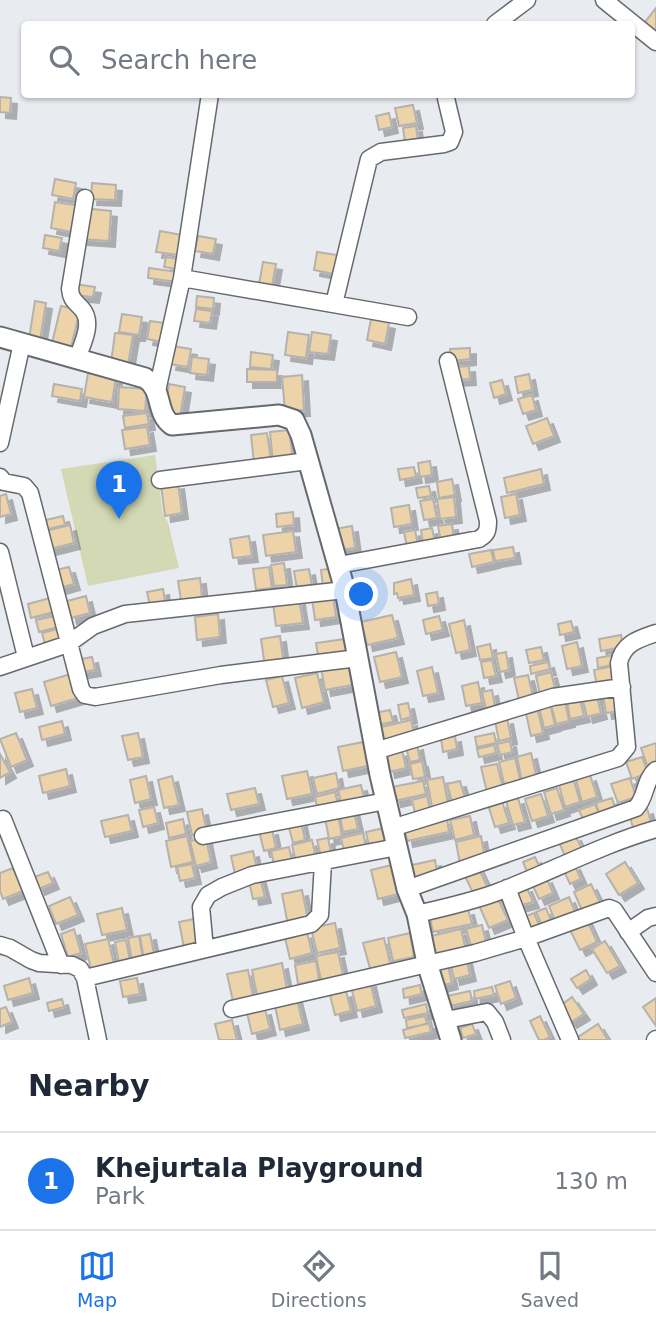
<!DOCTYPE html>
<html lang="en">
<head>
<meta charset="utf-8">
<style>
	:root { --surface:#fff; --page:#f6f6f7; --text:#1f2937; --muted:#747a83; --line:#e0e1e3; --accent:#1a73e8 }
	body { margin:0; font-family:"DejaVu Sans",sans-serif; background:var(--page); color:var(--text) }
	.you { position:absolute; left:362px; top:595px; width:24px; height:24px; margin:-18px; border:5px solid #fff; border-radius:50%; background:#1a73e8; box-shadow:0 0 0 10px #1a73e833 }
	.badge { display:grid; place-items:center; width:46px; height:46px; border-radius:50%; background:var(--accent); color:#fff; font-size:23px; font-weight:700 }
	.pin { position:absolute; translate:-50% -58px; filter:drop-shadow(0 2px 4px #0008) }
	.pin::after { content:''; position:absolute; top:37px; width:24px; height:21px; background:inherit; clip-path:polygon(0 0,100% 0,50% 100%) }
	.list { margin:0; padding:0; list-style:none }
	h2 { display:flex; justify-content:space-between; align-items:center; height:91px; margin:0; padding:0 28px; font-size:30px }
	h2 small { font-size:23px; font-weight:400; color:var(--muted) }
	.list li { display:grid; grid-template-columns:46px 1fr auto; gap:21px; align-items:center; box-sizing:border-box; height:98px; padding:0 28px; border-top:2px solid var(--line) }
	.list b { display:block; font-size:26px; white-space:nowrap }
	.list p { margin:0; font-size:23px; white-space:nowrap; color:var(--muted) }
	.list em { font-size:23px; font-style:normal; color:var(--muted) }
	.icon { flex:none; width:38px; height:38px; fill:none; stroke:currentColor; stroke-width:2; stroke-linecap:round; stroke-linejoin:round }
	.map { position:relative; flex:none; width:656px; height:1040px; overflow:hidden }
	.search { position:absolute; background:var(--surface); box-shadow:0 2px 5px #0004; left:21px; right:21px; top:21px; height:77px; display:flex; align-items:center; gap:18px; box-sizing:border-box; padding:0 24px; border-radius:7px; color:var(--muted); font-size:26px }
	.sheet { height:189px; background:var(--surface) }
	nav { display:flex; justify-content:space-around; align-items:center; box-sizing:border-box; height:98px; border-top:2px solid var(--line); background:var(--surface); font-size:19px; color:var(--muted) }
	nav a { display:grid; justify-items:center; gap:4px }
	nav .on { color:var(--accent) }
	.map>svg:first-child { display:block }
	.green { fill:#d3d9b5 }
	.building { fill:#edd3aa; stroke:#b5b2ae; stroke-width:2; filter:url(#shadow) }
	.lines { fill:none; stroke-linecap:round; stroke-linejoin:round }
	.minor-casing { stroke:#66696d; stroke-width:19 }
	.tertiary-casing { stroke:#66696d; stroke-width:23 }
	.minor { stroke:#fff; stroke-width:16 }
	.tertiary { stroke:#fff; stroke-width:19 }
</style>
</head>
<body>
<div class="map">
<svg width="656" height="1040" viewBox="0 0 656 1040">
	<defs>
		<filter id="shadow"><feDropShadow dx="6" dy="6" stdDeviation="0" flood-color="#0004"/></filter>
	</defs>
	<rect width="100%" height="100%" fill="#e8ebef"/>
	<!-- green -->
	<path class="green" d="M155 455 163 515 168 522 179 568 88 586 61 469Z"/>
	<!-- building -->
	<path class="building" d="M656 8V37L642 26Z
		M0 97 11 98 10 113 0 112Z
		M413 105 417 123 399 126 395 108Z
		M389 113 392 127 379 130 376 116Z
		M416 126 419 147 406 149 403 128Z
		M55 179 76 183 73 199 52 195Z
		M92 183 116 185 115 200 91 199Z
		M55 202 81 206 76 233 51 228Z
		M83 208 111 211 109 241 81 239Z
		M160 231 182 235 179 255 156 252Z
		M45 235 62 238 59 251 43 248Z
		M198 236 216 239 213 254 195 251Z
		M317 252 337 255 334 274 314 270Z
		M166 257 178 259 177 269 164 267Z
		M263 262 276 264 271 292 258 290Z
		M149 268 178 272 177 282 148 278Z
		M75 284 95 287 93 297 74 295Z
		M197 296 214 298 213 309 196 307Z
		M35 301 46 303 40 341 29 339Z
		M61 306 80 310 70 351 51 347Z
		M196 309 212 311 210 323 194 321Z
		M122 314 142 317 139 335 119 332Z
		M371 319 389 323 385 344 367 340Z
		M150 321 165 323 162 342 147 339Z
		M288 332 309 335 306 358 285 355Z
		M312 332 331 335 328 354 309 352Z
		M115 333 133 335 128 365 111 363Z
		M173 346 191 349 188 367 170 364Z
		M470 348V359L451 361 450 349Z
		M251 352 273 355 271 369 250 367Z
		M192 357 209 359 207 375 190 373Z
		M469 366 470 379 456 380 455 367Z
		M247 369 277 370V382H247Z
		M88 373 116 378 112 402 84 397Z
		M529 374 532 390 518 393 515 377Z
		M302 375 304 410 285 411 282 377Z
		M502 380 506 394 494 398 490 383Z
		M54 384 82 389 80 401 52 396Z
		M169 384 185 387 180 418 164 416Z
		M119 387 147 389 145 411 118 409Z
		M532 395 536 410 523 414 518 399Z
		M147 413 149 424 125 428 123 416Z
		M547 418 554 436 533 444 526 426Z
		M147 427 150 445 125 449 122 430Z
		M289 430 293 459 273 462 270 432Z
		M267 433 271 460 254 463 251 435Z
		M430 461 432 475 420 477 418 463Z
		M414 467 416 477 400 480 398 469Z
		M541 469 544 484 507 493 504 478Z
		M452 479 455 495 439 498 437 482Z
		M178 483 182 513 165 516 161 485Z
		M429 486 431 496 418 498 416 488Z
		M6 494 11 514 0 517V496Z
		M516 494 520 515 505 518 501 497Z
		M454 497 456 517 440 519 437 499Z
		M433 499 437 518 424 520 420 501Z
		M409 505 412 524 394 527 391 508Z
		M293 512 294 525 277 527 276 514Z
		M63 516 65 525 48 529 46 520Z
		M452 524 454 540 441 542 438 526Z
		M70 525 74 543 50 549 45 531Z
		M352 526 355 548 338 550 335 529Z
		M432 528 435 542 423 544 421 530Z
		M415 530 418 545 407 547 404 532Z
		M293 531 296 552 266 556 263 535Z
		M249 536 252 556 233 558 230 539Z
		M513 547 515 558 495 561 493 550Z
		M491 550 494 562 472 567 469 554Z
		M284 563 287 585 274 586 271 565Z
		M69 567 74 584 60 588 56 570Z
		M269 567 272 588 256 590 253 569Z
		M333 568 336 585 323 587 321 570Z
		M309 569 312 586 297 589 294 571Z
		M200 578 202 597 181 600 178 581Z
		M411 579 414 595 398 598 397 593 394 594V583Z
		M163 589 166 608 151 611 147 592Z
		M437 592 439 604 428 606 426 594Z
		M333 595 336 617 315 620 312 598Z
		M86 596 90 613 71 618 67 601Z
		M50 598 54 612 31 618 28 604Z
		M299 599 303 623 276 626 273 603Z
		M218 614 220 637 197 640 195 617Z
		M392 615 398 638 367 645 361 622Z
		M55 616 58 627 39 632 36 620Z
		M439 616 443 630 426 634 423 620Z
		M464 620 470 650 456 653 449 624Z
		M571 621 574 632 560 635 558 624Z
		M57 629 61 644 46 648 42 633Z
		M621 635 623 647 601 651 599 639Z
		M280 636 284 665 265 667 261 639Z
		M345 639 347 657 319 661 316 643Z
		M577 642 582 666 567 669 562 646Z
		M490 644 493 658 480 660 477 647Z
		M541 647 544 660 529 663 526 650Z
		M396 652 402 677 380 682 374 657Z
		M506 652 509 670 500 672 496 654Z
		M614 655 616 664 598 668 597 658Z
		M92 657 95 670 78 673 76 660Z
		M492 660 496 676 484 678 481 662Z
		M548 662 550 669 531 674 530 666Z
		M348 663 352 685 325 690 321 668Z
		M613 666 616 684 597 687 594 670Z
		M432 667 438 693 423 696 417 671Z
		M551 672 556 692 540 695 536 676Z
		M317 673 324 702 302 708 295 678Z
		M71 674 78 698 51 706 44 682Z
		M528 675 533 697 519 700 514 678Z
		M282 676 289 703 273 707 266 680Z
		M478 682 482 703 466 706 462 686Z
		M32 689 37 708 20 712 15 693Z
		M492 690 496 711 487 713 482 692Z
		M616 692 620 711 606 713 603 694Z
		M596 693 601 713 587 717 582 697Z
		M580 699 584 716 570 719 567 701Z
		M565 701 569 721 556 724 551 704Z
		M408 703 411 717 401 720 398 705Z
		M550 704 555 725 544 728 539 706Z
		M390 710 393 722 377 725 375 713Z
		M538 711 543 733 531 736 526 714Z
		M507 718 511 738 499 741 495 721Z
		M411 720 415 737 381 746 377 728Z
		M62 721 65 734 42 740 39 727Z
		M16 733 27 760 11 767 0 739Z
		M138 733 143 757 128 760 122 736Z
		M494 733 496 743 477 747 475 737Z
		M455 736 457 749 443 752 441 739Z
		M510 741 512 752 500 755 497 744Z
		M363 742 368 766 343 771 338 747Z
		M656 743V762L647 765 641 748Z
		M417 744 420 760 410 762 406 747Z
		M494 745 496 753 479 757 477 749Z
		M402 750 406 768 389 772 385 754Z
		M531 753 537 779 522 782 517 757Z
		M0 754 10 772 0 778Z
		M642 757 648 773 632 779 626 762Z
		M515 758 521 783 505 787 499 762Z
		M422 761 425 777 413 779 410 764Z
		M497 764 503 788 487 792 481 767Z
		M66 769 70 786 43 793 39 776Z
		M307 771 312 794 287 799 282 776Z
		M336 773 339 788 317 794 313 778Z
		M590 775 597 797 582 802 576 780Z
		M146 776 151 799 135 803 130 780Z
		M172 776 179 805 164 808 158 780Z
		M443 777 449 809 433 812 427 780Z
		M630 778 636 797 618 803 611 784Z
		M423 781 426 794 395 801 392 787Z
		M460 781 465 798 452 801 447 784Z
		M574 781 580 802 565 807 559 785Z
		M361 785 365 801 342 807 338 790Z
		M255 788 259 804 231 810 227 794Z
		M557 788 564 810 551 814 544 792Z
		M335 792 339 808 318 812 315 797Z
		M541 794 548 816 532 821 525 799Z
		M427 796 431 813 416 817 412 800Z
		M518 798 525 822 513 825 506 801Z
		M612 798 616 811 600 816 596 803Z
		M502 801 509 823 495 827 488 805Z
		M595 804 600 817 584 822 579 810Z
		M154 807 158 823 143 827 139 810Z
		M353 808 358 829 343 832 339 811Z
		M647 808 652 826 634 831 629 814Z
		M202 809 207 832 192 835 187 812Z
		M128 815 132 831 105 837 101 821Z
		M338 815 342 836 329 839 325 818Z
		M470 816 474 835 455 840 450 820Z
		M447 818 449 832 407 841 404 827Z
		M183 819 186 834 169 838 166 823Z
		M301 821 305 840 293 843 288 824Z
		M384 828 388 847 370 850 366 832Z
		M272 829 276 848 264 851 259 831Z
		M363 833 367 851 345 856 341 838Z
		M575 835 584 853 567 861 559 842Z
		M187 836 193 862 171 867 166 841Z
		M481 836 485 859 460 864 456 842Z
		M206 838 211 862 196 866 190 841Z
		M328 838 332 857 322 860 317 840Z
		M312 840 317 862 297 866 292 845Z
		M289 847 292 861 274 865 271 851Z
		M253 851 257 869 235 874 231 856Z
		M535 857 540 868 528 874 523 862Z
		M435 860 437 872 410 878 407 866Z
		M625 862 638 883 619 895 606 874Z
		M192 864 195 878 180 881 177 867Z
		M574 864 581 879 570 884 563 869Z
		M392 865 398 894 378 899 371 870Z
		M478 867 489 890 475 897 464 874Z
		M13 868 23 891 3 899 0 891V873Z
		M48 872 53 883 39 889 34 877Z
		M259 874 265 897 253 899 248 877Z
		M546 877 553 893 539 899 532 884Z
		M591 884 601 905 583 913 574 892Z
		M526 886 533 902 518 906 512 890Z
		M302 890 308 920 288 925 282 894Z
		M496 895 508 920 489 928 478 903Z
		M70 897 78 915 56 924 49 906Z
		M569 897 576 914 556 923 549 906Z
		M122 908 127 930 102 935 97 914Z
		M546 908 553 926 544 930 536 912Z
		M468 909 472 924 433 932 430 917Z
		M534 913 540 927 530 932 524 917Z
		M586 918 597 942 580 950 568 926Z
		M194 919 198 945 184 948 179 922Z
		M335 923 340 948 317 953 311 928Z
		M482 925 487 946 472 949 466 929Z
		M74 929 81 953 68 957 61 934Z
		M461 929 466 951 436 958 431 936Z
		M307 932 312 953 290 959 285 938Z
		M410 933 414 957 393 961 388 938Z
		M150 934 155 958 144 960 140 936Z
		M139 936 143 959 132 961 128 938Z
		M384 938 391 967 371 972 363 943Z
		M108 939 114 964 91 969 85 944Z
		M126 940 130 961 119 963 115 942Z
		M605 941 620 966 607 973 592 949Z
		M338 952 343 975 321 980 316 956Z
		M466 958 470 975 454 979 450 961Z
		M316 961 319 980 298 984 295 965Z
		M447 962 452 983 437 987 432 966Z
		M282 963 287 989 257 995 252 970Z
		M248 970 253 997 233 1001 227 974Z
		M586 970 591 979 577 988 571 979Z
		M29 978 33 993 8 1000 4 986Z
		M137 978 140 994 123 997 120 981Z
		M370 981 376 1006 357 1011 351 986Z
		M510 981 516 998 501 1004 495 986Z
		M420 985 422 994 404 998 403 989Z
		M492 987 494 995 475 999 474 991Z
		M346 991 351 1011 335 1015 330 995Z
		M470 991 472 1001 450 1006 447 996Z
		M296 996 303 1024 280 1030 274 1001Z
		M572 997 584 1014 571 1022 560 1006Z
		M656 998V1026L643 1007Z
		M62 999 64 1007 49 1011 47 1003Z
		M426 1004 428 1013 404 1018 402 1010Z
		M6 1007 12 1022 0 1027V1009Z
		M265 1009 270 1029 252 1034 247 1013Z
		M425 1016 427 1024 407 1028 406 1020Z
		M540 1016 550 1037 544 1040H539L530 1021Z
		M232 1020 237 1040H219L215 1024Z
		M429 1023 431 1032 405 1038 403 1030Z
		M472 1024 476 1034 463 1038 460 1028Z
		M598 1024 608 1040H580L578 1037Z"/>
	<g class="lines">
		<defs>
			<path id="minor" d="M604 0 656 42
				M495 24 527 0
				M182 278 408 317
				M334 304 369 159 381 152 444 144 450 142 454 132 445 94
				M77 359C82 344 94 323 82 309 75 301 71 300 70 289L85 198
				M157 391 182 278 210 94
				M0 443 22 343
				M0 477 4 482 24 486 30 493 81 689 85 695 95 697 221 675 358 658
				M160 480 308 461
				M0 552 26 657
				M339 565 479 539C487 534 488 531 488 521L448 361
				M0 667 68 644 93 626 125 614 345 590
				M375 751 553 697 622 687
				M3 819 61 965
				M392 828 618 758 627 747 619 663C623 643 639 639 656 633
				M203 836 386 801
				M507 888 526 938 570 1040
				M407 889 636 808C647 796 644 780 656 770
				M417 914C443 908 470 902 495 893 549 873 600 845 656 829
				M628 932 648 918 656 916
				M0 945 10 948 31 960 39 963 72 965 80 969 85 978 98 1040
				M205 949 201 907 208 895 222 887 252 875 397 847
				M85 978 311 924 320 915 323 862
				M232 1009 475 953 526 938 609 908 614 910 656 973
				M446 1020 487 1012 495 1022 502 1040
				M655 1040 656 1039"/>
			<path id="tertiary" d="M0 337 145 378C164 390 155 413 172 425L279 415 294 420 301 435 345 590 380 775 407 889 417 914 427 963 451 1040"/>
		</defs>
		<!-- minor casing -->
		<use href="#minor" class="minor-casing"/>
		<!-- tertiary casing -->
		<use href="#tertiary" class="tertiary-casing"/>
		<!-- minor -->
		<use href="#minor" class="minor"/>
		<!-- tertiary -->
		<use href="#tertiary" class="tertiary"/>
	</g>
</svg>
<div class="you"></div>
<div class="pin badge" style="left:119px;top:519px">1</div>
<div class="search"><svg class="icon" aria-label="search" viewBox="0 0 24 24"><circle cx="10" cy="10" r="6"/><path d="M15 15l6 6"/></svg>Search here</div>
</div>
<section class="sheet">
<h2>Nearby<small></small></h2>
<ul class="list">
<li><span class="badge">1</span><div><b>Khejurtala Playground</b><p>Park</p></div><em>130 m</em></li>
</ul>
</section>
<nav>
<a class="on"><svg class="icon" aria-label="map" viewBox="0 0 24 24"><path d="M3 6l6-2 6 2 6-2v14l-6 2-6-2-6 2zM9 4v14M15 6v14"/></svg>Map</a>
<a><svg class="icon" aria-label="directions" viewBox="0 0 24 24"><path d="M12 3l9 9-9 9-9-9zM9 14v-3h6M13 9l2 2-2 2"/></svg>Directions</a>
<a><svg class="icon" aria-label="saved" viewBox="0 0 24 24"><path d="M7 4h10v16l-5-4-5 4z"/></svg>Saved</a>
</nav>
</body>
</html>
